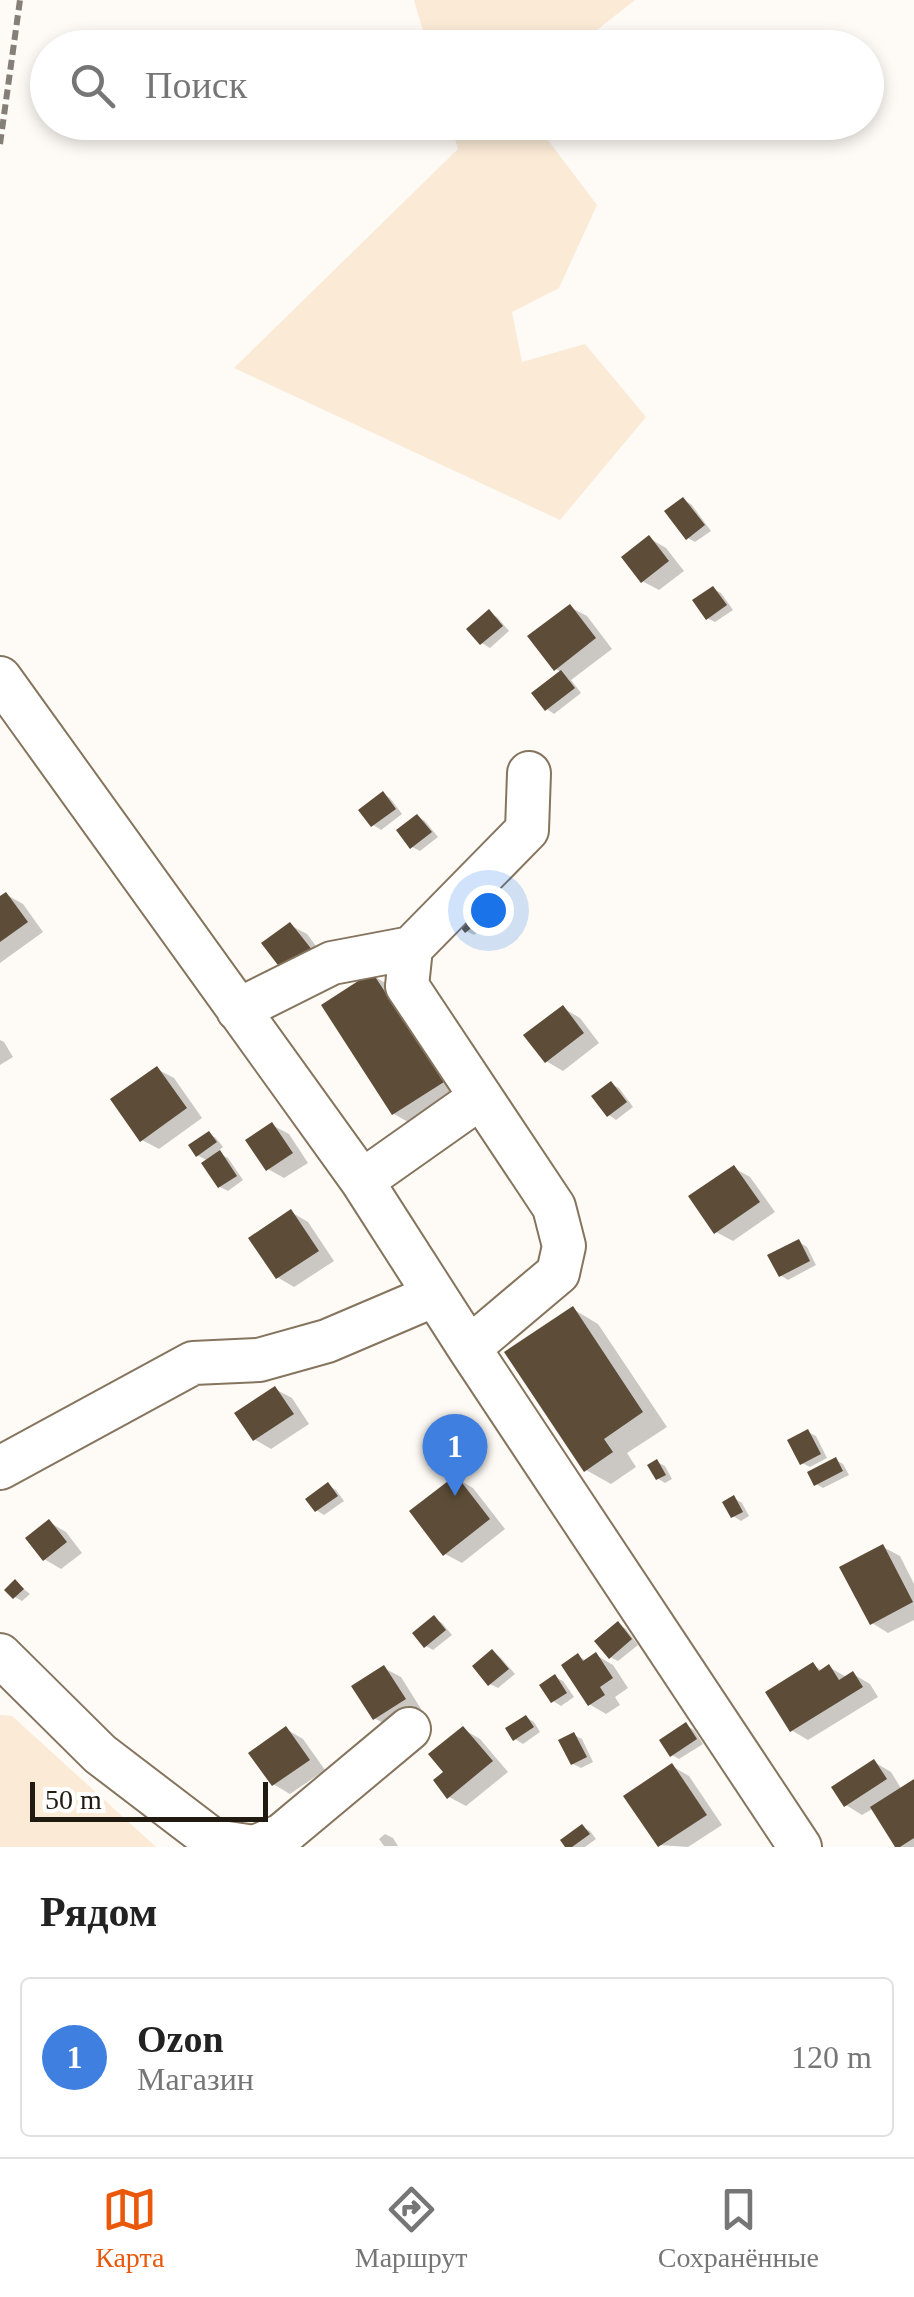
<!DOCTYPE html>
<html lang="ru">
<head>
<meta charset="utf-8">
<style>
	:root { --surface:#fff; --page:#f2f2f2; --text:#222; --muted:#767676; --line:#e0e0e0; --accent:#ea580c }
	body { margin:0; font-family:"Times New Roman",serif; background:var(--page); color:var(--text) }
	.scale { position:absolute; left:30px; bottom:25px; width:238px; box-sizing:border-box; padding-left:10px; border:5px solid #211a11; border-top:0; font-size:28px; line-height:35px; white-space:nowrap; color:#211a11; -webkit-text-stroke:8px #fff; paint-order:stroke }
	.you { position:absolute; left:488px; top:910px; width:35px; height:35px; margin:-25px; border:8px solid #fff; border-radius:50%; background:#1a73e8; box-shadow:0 0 0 15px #1a73e833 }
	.badge { display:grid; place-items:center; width:65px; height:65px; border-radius:50%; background:var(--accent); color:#fff; font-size:32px; font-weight:700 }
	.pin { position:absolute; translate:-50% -82px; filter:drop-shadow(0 2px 5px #0008) }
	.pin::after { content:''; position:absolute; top:52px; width:35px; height:30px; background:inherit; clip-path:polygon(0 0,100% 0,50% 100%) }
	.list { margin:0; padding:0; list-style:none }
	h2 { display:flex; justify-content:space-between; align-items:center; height:130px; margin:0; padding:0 40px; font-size:42px }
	h2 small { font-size:32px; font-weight:400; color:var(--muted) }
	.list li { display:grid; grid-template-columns:65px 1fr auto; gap:30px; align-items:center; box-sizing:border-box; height:160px; margin:0 20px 20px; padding:0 20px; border:2px solid var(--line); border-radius:10px }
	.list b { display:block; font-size:38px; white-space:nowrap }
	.list p { margin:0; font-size:32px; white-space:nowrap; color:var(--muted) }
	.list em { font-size:32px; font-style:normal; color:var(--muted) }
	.icon { flex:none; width:55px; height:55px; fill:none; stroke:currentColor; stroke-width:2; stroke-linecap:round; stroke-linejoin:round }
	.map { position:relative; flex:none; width:914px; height:1847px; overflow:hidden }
	.search { position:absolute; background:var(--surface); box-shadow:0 5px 15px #0003; left:30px; right:30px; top:30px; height:110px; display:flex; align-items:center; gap:25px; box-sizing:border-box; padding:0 35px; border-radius:55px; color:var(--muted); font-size:38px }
	.sheet { height:310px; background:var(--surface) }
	nav { display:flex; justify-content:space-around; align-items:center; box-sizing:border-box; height:140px; border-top:2px solid var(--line); background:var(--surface); font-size:28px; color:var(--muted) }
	nav a { display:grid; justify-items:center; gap:5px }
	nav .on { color:var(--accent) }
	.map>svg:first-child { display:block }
	.green { fill:#faead6 }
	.shadow { fill:#0003 }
	.building { fill:#5d4d38 }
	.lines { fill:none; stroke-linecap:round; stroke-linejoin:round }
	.minor-casing { stroke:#85745e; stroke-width:46 }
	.path { stroke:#857f78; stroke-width:6; stroke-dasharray:10 5; stroke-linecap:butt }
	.minor { stroke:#fff; stroke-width:42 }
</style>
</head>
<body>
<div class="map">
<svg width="914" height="1847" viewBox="0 0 914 1847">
	<rect width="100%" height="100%" fill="#fefaf5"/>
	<!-- green -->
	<path class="green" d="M414 0H635L575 47 428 48Z
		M450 123H535L597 205 559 288 512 312 522 362 585 344 646 417 560 520 234 368 458 149Z
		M0 1715 12 1716 156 1847H0Z"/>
	<!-- shadow -->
	<path class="shadow" d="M683 500 691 504 711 531 695 542 688 538Z
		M649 538 666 548 684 571 659 590 642 581Z
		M713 589 721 593 733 610 715 622 707 618Z
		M570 607 587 616 612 649 571 680 581 693 554 714 547 709 562 673 556 669Z
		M489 613 497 617 509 631 490 648 482 643Z
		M383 794 390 798 402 814 381 830 373 825Z
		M418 817 425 821 438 837 420 851 412 847Z
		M7 895 23 904 43 932 0 963V899Z
		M478 904 486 908 495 919 474 935 466 931Z
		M290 925 307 934 328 962 303 981Z
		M372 975 414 1000 484 1107 436 1138 394 1114Z
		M563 1008 580 1018 599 1043 563 1071 546 1061Z
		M0 1040 4 1042 13 1057 0 1065Z
		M157 1069 174 1078 202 1118 159 1149 142 1140Z
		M611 1084 619 1088 633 1107 616 1120 609 1115Z
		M272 1125 289 1134 308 1163 284 1178 268 1169Z
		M209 1134 216 1138 223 1147 217 1152 228 1158 243 1180 228 1191 220 1187 208 1161 197 1155Z
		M734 1168 750 1177 775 1212 733 1241 716 1232Z
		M291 1212 308 1222 334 1261 294 1287 277 1277Z
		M799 1242 807 1247 816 1265 788 1280 780 1275Z
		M573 1309 598 1324 667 1427 627 1453 636 1467 611 1484 586 1470Z
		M275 1389 292 1398 309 1424 271 1449 254 1439Z
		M808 1432 816 1436 827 1458 810 1467 802 1463Z
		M836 1460 843 1464 849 1475 823 1488 816 1484Z
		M657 1462 665 1466 672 1479 665 1483 657 1478Z
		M456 1478 473 1488 505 1529 462 1563 445 1554Z
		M328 1485 336 1490 344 1501 324 1515 316 1510Z
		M734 1498 742 1503 749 1516 741 1521 733 1516Z
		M49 1522 66 1532 82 1553 61 1569 44 1559Z
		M883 1547 900 1556 914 1584V1620L888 1633 872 1623Z
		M15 1582 30 1594 22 1601 15 1597Z
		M434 1618 442 1623 452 1635 433 1650 426 1646Z
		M618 1624 626 1629 638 1645 618 1661 610 1657Z
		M493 1652 500 1657 515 1674 498 1688 490 1684Z
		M596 1655 613 1665 628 1688 615 1697 620 1705 606 1714 589 1704 578 1656 587 1661Z
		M813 1665 823 1671 829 1667 848 1678 853 1674 870 1684 878 1697 808 1740 791 1730Z
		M384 1668 401 1677 421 1709 391 1727 374 1718Z
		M555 1677 563 1681 574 1697 561 1706 553 1701Z
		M526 1717 534 1722 540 1732 523 1744 515 1739Z
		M686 1725 694 1730 703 1744 679 1759 672 1755Z
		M286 1729 303 1739 325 1770 290 1794 273 1784Z
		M463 1729 480 1739 508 1772 466 1806 449 1797Z
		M574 1735 582 1739 593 1762 581 1768 573 1764Z
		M874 1762 891 1772 902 1790 914 1782V1847H898L874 1808 862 1815 846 1805Z
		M672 1766 689 1776 722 1825 688 1847 659 1845Z
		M582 1827 590 1831 596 1839 585 1847H568Z
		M385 1834 393 1838 398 1846H384L379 1839Z"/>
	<!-- building -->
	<path class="building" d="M683 497 705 525 686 540 664 511Z
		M649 535 669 561 641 583 621 557Z
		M713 586 727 605 706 620 692 600Z
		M570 604 596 638 554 671 527 636Z
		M489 609 503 626 480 645 466 629Z
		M561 670 575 688 545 711 531 693Z
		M383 791 396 809 371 827 358 810Z
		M417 814 432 832 410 849 396 830Z
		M6 892 28 922 0 942V896Z
		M478 901 489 914 465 933 454 919Z
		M290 922 313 951 284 973 261 943Z
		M372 972 444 1082 392 1115 321 1005Z
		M563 1005 584 1033 545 1063 523 1035Z
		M157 1066 187 1108 140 1142 110 1099Z
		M611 1081 627 1102 607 1117 591 1096Z
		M272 1122 293 1153 266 1171 245 1140Z
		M209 1131 217 1142 196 1157 188 1145Z
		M220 1150 237 1176 218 1188 201 1163Z
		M734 1165 760 1202 714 1234 688 1196Z
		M291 1209 319 1251 276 1279 248 1238Z
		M799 1239 810 1261 779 1277 767 1255Z
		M573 1306 643 1412 604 1439 613 1452 584 1472 504 1352Z
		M275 1386 294 1414 253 1441 234 1413Z
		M808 1429 821 1454 800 1465 787 1440Z
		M836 1457 843 1471 814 1486 807 1472Z
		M657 1459 666 1475 656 1480 647 1465Z
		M456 1475 490 1519 443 1556 409 1511Z
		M328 1482 338 1496 315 1512 305 1499Z
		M734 1495 743 1512 731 1518 722 1502Z
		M49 1519 67 1542 43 1561 25 1538Z
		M883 1544 913 1602 870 1625 839 1567Z
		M15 1579 24 1589 13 1599 4 1590Z
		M434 1615 446 1630 424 1648 412 1633Z
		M618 1621 632 1639 609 1659 594 1641Z
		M492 1649 509 1669 488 1686 472 1666Z
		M596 1652 613 1678 600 1687 605 1695 588 1706 561 1665 578 1653 583 1661Z
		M813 1662 819 1671 829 1664 839 1680 853 1671 863 1687 790 1732 765 1692Z
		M384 1665 406 1699 373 1720 351 1686Z
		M555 1674 567 1693 551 1703 539 1685Z
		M526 1715 534 1727 513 1741 505 1728Z
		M686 1722 697 1739 670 1757 659 1740Z
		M286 1726 310 1760 272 1786 248 1753Z
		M463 1726 493 1761 447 1799 433 1780 443 1772 428 1754Z
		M574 1732 587 1757 571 1765 558 1740Z
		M874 1759 887 1779 844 1807 831 1787Z
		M672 1763 707 1815 658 1847 623 1796Z
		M914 1779V1838L900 1847H895L870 1807Z
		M582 1824 590 1834 572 1847H565L560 1840Z"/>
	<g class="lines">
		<defs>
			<path id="minor" d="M0 678 362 1181 469 1348 800 1847
				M411 948 407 986 554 1207 564 1246 558 1273 469 1348
				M238 1010 332 963 411 948 527 830 529 773
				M362 1181 481 1097
				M0 1468 193 1363 259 1360 327 1341 435 1295
				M0 1655 100 1754 214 1841 255 1847
				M255 1847 282 1835 409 1729"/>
		</defs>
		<!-- minor casing -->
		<use href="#minor" class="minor-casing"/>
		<!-- path -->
		<path class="path" d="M0 144 20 0"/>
		<!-- minor -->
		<use href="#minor" class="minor"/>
	</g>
</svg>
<div class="scale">50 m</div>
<div class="you"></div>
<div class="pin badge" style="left:455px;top:1496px;background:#3f7fe0">1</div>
<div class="search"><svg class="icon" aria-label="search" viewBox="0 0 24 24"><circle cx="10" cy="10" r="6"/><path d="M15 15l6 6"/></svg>Поиск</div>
</div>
<section class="sheet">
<h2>Рядом<small></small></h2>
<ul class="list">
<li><span class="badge" style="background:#3f7fe0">1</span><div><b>Ozon</b><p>Магазин</p></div><em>120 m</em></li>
</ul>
</section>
<nav>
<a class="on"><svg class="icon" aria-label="map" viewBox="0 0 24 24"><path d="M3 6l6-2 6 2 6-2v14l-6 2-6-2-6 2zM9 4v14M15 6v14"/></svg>Карта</a>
<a><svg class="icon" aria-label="directions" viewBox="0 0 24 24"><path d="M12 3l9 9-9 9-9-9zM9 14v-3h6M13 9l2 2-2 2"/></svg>Маршрут</a>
<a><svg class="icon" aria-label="saved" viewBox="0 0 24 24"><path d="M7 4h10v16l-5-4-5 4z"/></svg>Сохранённые</a>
</nav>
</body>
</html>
